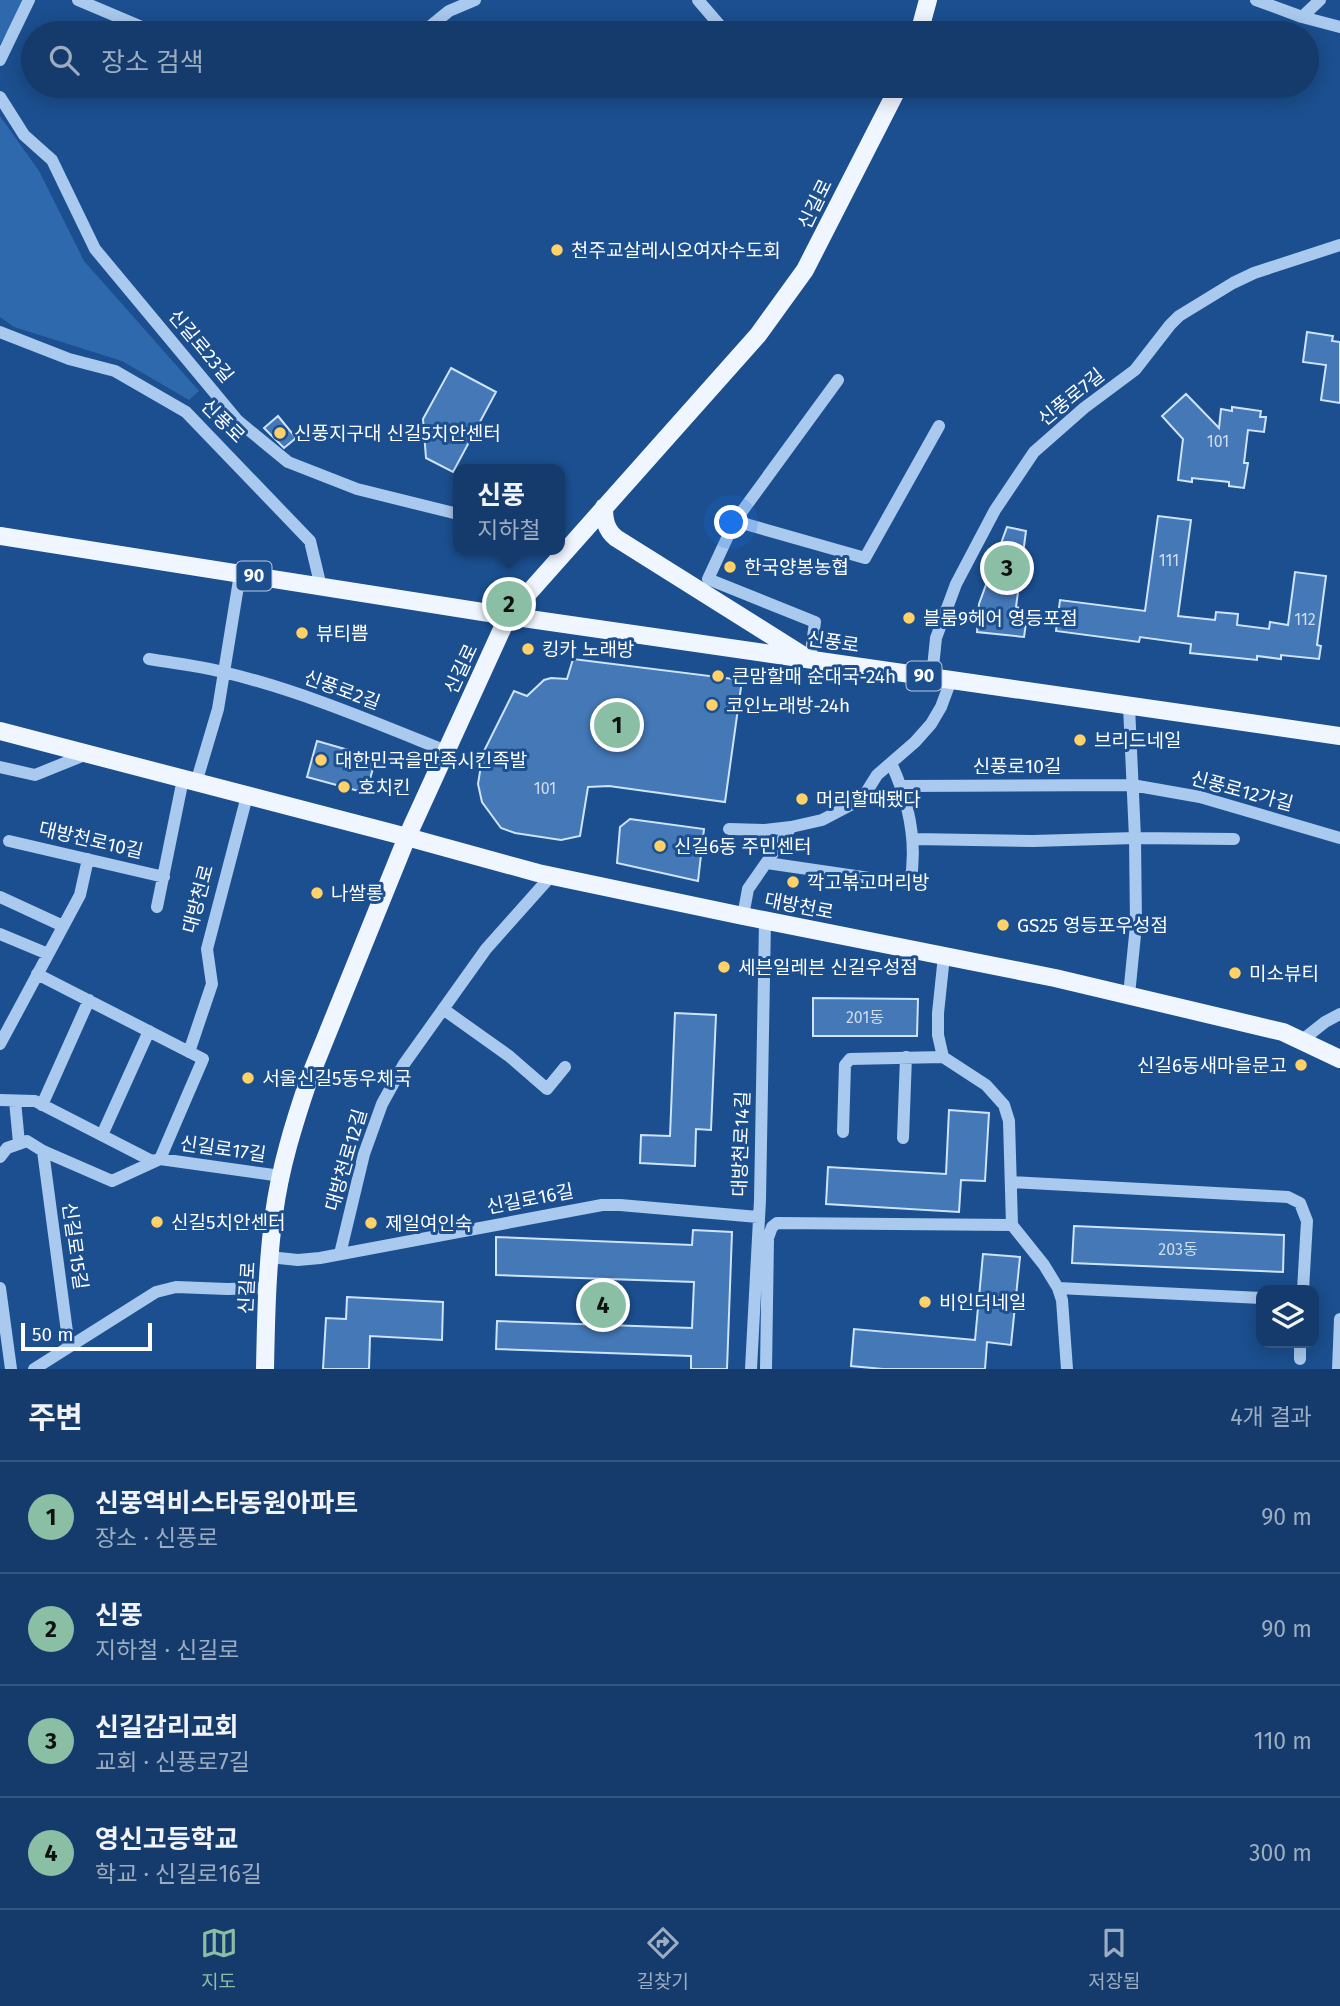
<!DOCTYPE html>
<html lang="ko">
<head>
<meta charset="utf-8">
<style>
	:root { --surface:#143b6b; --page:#214673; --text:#f1f3f6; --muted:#9dadc1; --line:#33557e; --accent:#8abfa5 }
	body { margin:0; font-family:"Fira Sans","Noto Sans KR",sans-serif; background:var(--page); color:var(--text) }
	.controls { position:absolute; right:21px; bottom:21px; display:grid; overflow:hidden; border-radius:14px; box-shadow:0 4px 18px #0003 }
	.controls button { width:63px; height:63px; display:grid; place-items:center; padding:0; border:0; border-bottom:2px solid var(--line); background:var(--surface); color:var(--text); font:35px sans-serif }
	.scale { position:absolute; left:21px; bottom:18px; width:131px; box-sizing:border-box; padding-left:7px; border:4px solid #fff; border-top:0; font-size:19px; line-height:24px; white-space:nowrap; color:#fff; -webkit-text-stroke:5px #1b4f8f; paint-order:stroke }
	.you { position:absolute; left:732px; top:523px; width:24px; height:24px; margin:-18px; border:5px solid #fff; border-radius:50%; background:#1a73e8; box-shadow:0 0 0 10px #1a73e833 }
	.badge { display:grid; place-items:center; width:46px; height:46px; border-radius:50%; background:var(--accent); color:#111; font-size:23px; font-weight:700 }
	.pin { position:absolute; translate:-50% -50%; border:4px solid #fff; box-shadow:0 2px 7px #0006 }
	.popup { position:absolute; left:453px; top:464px; width:112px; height:91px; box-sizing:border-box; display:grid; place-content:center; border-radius:14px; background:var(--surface); filter:drop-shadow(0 2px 5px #0005); font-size:23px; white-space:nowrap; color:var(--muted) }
	.popup b { font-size:26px; color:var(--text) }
	.popup::after { content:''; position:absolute; left:50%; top:100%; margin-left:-14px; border:14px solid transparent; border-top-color:var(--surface) }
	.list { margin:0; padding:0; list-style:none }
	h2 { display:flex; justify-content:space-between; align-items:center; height:91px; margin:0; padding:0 28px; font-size:30px }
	h2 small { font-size:23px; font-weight:400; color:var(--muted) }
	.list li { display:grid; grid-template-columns:46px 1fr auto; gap:21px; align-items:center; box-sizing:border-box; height:112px; padding:0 28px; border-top:2px solid var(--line) }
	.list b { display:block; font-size:26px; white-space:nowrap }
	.list p { margin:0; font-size:23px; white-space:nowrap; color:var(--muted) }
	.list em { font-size:23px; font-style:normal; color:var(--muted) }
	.icon { flex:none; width:38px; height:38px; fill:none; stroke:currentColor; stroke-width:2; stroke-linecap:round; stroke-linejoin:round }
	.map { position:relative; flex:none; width:1340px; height:1369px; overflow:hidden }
	.search { position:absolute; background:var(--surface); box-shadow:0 4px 18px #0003; left:21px; right:21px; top:21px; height:77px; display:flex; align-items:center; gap:18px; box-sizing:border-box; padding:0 24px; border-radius:38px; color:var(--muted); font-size:26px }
	.sheet { height:539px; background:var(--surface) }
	nav { display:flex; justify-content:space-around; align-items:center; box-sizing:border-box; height:98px; border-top:2px solid var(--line); background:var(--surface); font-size:19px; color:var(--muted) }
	nav a { display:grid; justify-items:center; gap:4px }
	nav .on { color:var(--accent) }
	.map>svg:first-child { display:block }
	.green { fill:#2e69ad }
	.building { fill:#4478b7; stroke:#cfe3fa; stroke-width:2 }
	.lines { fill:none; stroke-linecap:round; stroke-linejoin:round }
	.minor { stroke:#a9c9ee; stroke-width:12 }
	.major { stroke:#f0f6ff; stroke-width:18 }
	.poi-dot { fill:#ffd166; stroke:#1b4f8f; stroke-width:2.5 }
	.labels { text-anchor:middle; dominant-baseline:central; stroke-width:6; stroke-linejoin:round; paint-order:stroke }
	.number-label { font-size:16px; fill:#d0dded }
	.shield { fill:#1b4f8f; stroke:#bbcadd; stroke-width:2 }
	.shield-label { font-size:18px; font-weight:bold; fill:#fff }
	.street-label { font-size:19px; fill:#fff; stroke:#1b4f8f }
	.poi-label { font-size:19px; fill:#fff; stroke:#1b4f8f; text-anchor:start }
</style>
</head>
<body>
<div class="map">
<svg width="1340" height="1369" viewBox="0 0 1340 1369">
	<rect width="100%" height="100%" fill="#1b4f8f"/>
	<!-- green -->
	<path class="green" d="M0 0H27L0 44Z
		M0 116 39 171 84 261 199 391 189 400 122 361 14 327 0 317Z"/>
	<!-- building -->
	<path class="building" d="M1307 332 1333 336 1332 341 1340 342V403L1321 400 1326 365 1303 362Z
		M451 368 496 392 453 472 426 458 423 419Z
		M1186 394 1219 428 1221 409 1232 411V407L1261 411 1260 417H1266L1264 432 1248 430 1244 463H1248L1244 488 1229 486V482L1192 478V482L1178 480 1183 439 1162 416Z
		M278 416 296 438 284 448 264 428Z
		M1158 516 1191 520 1178 616 1215 620 1216 612 1238 614 1237 625 1269 629 1270 622 1288 625 1295 572 1326 576 1317 645 1321 646 1319 659 1281 655V659L1257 656V660L1190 653 1191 644 1140 637 1139 642 1056 631 1060 600 1145 611Z
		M1007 527 1026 531 1016 607 1028 610 1024 637 977 632 979 604Z
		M573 659 742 680 725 802 609 786 588 787 580 836 561 840 515 833 501 828 482 802 478 784 483 753 514 691 527 696 544 680 551 678 567 679Z
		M317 741 376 758 366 793 307 777Z
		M630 819 704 829 698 881 617 863 620 827Z
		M813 998 918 999 917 1036H813Z
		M675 1013 716 1015 711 1130 696 1129 695 1166 640 1163 641 1135 670 1136Z
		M949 1110 989 1113 985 1181 961 1180 959 1212 826 1204 828 1167 946 1174Z
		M1074 1226 1284 1235 1283 1272 1072 1263Z
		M693 1230 732 1232 727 1369H691V1356L496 1349 497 1321 692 1328 694 1282 496 1275V1237L692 1245Z
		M983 1254 1020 1257 1011 1345 987 1342 985 1369H883L851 1366 854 1329 975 1340Z
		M347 1297 443 1302 442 1340 370 1336 369 1369H323L326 1318 346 1319Z"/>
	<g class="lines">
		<!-- minor -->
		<path class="minor" d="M78 0 156 33
			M698 0 722 28 738 33
			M1256 0 1302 17 1340 27
			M1302 17 1320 0
			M422 33 449 11 475 0
			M0 60 29 0
			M873 86 895 96
			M0 97 24 135 52 160 95 249 238 421 288 462 357 489 458 514
			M0 332 69 359 115 371 186 412 310 541 321 587
			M838 380 735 521 865 558 939 426
			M735 521 708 579 815 622 810 660
			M149 659C174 663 199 666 223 672 299 690 374 722 446 751
			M932 677 936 638 956 584 995 510 1034 452 1084 408 1135 370 1170 325 1179 316 1233 283 1254 273 1340 245
			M1129 706 1135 838 1136 925 1129 995
			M0 767 35 775 87 754
			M196 783 218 709 240 574
			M902 786 1132 785 1200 797 1340 838
			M729 829 765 830 791 827
			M914 839 1033 841 1135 838 1234 839
			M9 841 164 877
			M767 863 910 884C918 842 909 802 891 763
			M0 897 63 926
			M157 907 183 779
			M743 916 748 889 791 827 822 820 862 799 877 775 915 742 931 724 941 707 951 680
			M0 934 48 954
			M944 956 938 1013V1035L943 1057 986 1085 1004 1105 1009 1121 1012 1225 1044 1265 1058 1288 1062 1300 1067 1369
			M443 1009 509 1056 547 1089 565 1067
			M1301 1041 1325 1022 1340 1014
			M0 1044 80 895 88 859
			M189 1052 212 984 207 949 247 796
			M0 1100 35 1101 152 1161 160 1159 203 1059 37 974
			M15 1101 19 1143
			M42 1105 89 1000
			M843 1132 845 1065 850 1059 943 1057
			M102 1135 149 1031
			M903 1138 906 1057
			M43 1151 69 1347
			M0 1157 7 1148 27 1141 43 1151 112 1181 160 1159 281 1176
			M1011 1182 1288 1197 1300 1203 1307 1221 1303 1290
			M340 1254 364 1154 382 1104 404 1064 486 949 551 876
			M269 1257 298 1260 320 1258 602 1205H620L758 1217
			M0 1288 11 1369
			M1058 1288 1261 1298
			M1300 1359V1343
			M34 1369 156 1292 176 1287 227 1289 267 1288
			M751 1369 760 1200 765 921
			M766 1369 768 1238 772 1227 777 1223 1012 1225
			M1338 1369 1340 1319"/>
		<!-- major -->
		<path class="major" d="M919 33 928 0
			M604 507C604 520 606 530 616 538L804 656
			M0 536 508 616 1340 736
			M0 731 407 837 538 873 743 916 1055 978 1283 1032 1340 1059
			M265 1369C266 1317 267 1266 274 1214 280 1168 294 1123 309 1079L407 837 508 616 758 335 805 270 899 86"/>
	</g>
	<!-- markers -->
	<g class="poi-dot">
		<circle cx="557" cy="250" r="7"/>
		<circle cx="280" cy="433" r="7"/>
		<circle cx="730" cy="567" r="7"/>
		<circle cx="909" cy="618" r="7"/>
		<circle cx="302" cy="633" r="7"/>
		<circle cx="528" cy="649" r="7"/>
		<circle cx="718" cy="676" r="7"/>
		<circle cx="712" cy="705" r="7"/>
		<circle cx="1080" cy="740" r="7"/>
		<circle cx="321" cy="760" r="7"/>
		<circle cx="344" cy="787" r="7"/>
		<circle cx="802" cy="799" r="7"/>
		<circle cx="660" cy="846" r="7"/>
		<circle cx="793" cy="882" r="7"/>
		<circle cx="317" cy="893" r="7"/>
		<circle cx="1003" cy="925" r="7"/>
		<circle cx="724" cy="967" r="7"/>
		<circle cx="1235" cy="973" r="7"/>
		<circle cx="1301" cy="1065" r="7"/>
		<circle cx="248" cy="1078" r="7"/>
		<circle cx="157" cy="1222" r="7"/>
		<circle cx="371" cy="1223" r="7"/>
		<circle cx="925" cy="1302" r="7"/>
	</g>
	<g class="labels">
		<!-- number labels -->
		<g class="number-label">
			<text x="1218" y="441">101</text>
			<text x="1169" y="560">111</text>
			<text x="1305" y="619">112</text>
			<text x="545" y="788">101</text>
			<text x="865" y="1017">201동</text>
			<text x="1178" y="1249">203동</text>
		</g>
		<!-- shield labels -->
		<g class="shield">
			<rect x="236.5" y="561.5" width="35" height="29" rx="5"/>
			<rect x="906.5" y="661.5" width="35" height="29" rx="5"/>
		</g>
		<g class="shield-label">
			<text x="254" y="576">90</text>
			<text x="924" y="676">90</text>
		</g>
		<!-- street labels -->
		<g class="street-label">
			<text transform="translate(815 204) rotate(-64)">신길로</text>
			<text transform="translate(201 346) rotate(50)">신길로23길</text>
			<text transform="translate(1071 397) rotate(-39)">신풍로7길</text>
			<text transform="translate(223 421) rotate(45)">신풍로</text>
			<text transform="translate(833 642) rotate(8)">신풍로</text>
			<text transform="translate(461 669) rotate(-65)">신길로</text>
			<text transform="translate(342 690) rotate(20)">신풍로2길</text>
			<text x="1017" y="766">신풍로10길</text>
			<text transform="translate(1242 791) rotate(15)">신풍로12가길</text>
			<text transform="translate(91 840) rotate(13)">대방천로10길</text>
			<text transform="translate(198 899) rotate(-75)">대방천로</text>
			<text transform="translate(799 906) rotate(11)">대방천로</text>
			<text transform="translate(741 1144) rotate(-88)">대방천로14길</text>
			<text transform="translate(223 1149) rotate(8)">신길로17길</text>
			<text transform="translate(346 1160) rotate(-74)">대방천로12길</text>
			<text transform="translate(530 1199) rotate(-11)">신길로16길</text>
			<text transform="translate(75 1246) rotate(82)">신길로15길</text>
			<text transform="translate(247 1288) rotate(-87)">신길로</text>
		</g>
		<!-- poi labels -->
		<g class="poi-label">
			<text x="571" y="250">천주교살레시오여자수도회</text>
			<text x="294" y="433">신풍지구대 신길5치안센터</text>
			<text x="744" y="567">한국양봉농협</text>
			<text x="923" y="618">블룸9헤어 영등포점</text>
			<text x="316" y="633">뷰티쁨</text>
			<text x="542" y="649">킹카 노래방</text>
			<text x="732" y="676">큰맘할매 순대국-24h</text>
			<text x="726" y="705">코인노래방-24h</text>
			<text x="1094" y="740">브리드네일</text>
			<text x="335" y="760">대한민국을만족시킨족발</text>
			<text x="358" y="787">호치킨</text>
			<text x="816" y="799">머리할때됐다</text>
			<text x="674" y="846">신길6동 주민센터</text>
			<text x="807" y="882">깍고볶고머리방</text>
			<text x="331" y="893">나쌀롱</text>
			<text x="1017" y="925">GS25 영등포우성점</text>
			<text x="738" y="967">세븐일레븐 신길우성점</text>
			<text x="1249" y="973">미소뷰티</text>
			<text x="1287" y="1065" text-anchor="end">신길6동새마을문고</text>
			<text x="262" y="1078">서울신길5동우체국</text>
			<text x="171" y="1222">신길5치안센터</text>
			<text x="385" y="1223">제일여인숙</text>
			<text x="939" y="1302">비인더네일</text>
		</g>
	</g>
</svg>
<div class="controls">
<button><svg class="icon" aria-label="layers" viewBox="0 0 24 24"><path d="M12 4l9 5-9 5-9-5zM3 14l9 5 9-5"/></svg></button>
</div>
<div class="scale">50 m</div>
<div class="you"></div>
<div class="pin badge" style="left:617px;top:725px">1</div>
<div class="pin badge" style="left:509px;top:604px">2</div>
<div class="popup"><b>신풍</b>지하철</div>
<div class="pin badge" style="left:1007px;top:568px">3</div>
<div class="pin badge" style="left:603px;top:1305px">4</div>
<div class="search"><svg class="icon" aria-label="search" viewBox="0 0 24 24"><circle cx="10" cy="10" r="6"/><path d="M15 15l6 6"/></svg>장소 검색</div>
</div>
<section class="sheet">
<h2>주변<small>4개 결과</small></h2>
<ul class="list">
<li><span class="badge">1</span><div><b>신풍역비스타동원아파트</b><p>장소 · 신풍로</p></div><em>90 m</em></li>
<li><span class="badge">2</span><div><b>신풍</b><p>지하철 · 신길로</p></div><em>90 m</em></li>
<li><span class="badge">3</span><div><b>신길감리교회</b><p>교회 · 신풍로7길</p></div><em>110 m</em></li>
<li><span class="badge">4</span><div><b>영신고등학교</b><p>학교 · 신길로16길</p></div><em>300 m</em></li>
</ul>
</section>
<nav>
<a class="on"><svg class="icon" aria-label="map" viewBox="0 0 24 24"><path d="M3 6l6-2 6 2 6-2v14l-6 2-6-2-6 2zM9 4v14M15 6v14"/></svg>지도</a>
<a><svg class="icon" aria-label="directions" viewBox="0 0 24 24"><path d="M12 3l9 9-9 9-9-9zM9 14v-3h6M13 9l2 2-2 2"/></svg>길찾기</a>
<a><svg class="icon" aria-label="saved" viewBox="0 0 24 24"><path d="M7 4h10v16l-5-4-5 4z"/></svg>저장됨</a>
</nav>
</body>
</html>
